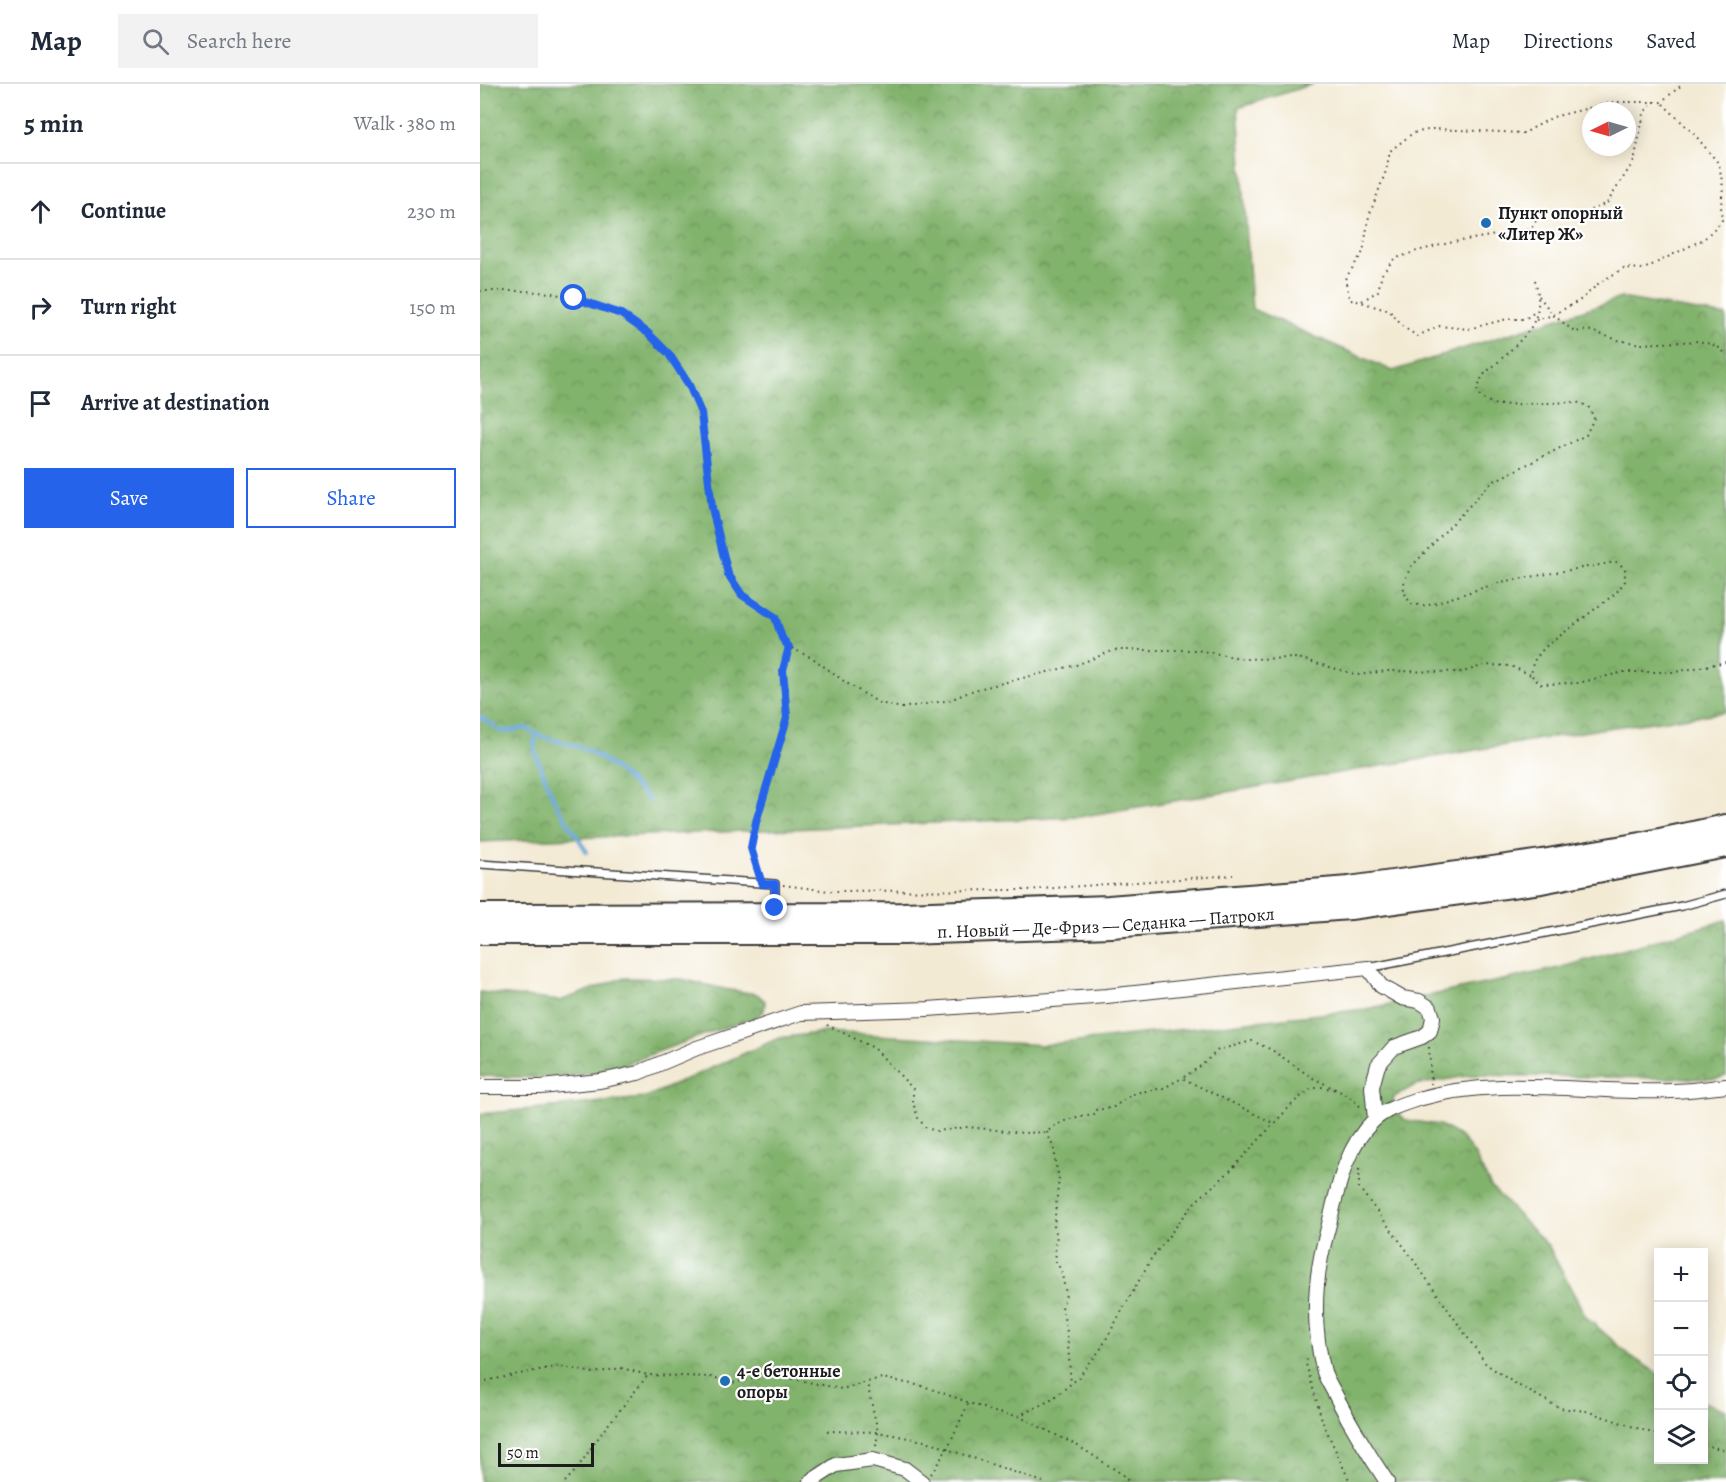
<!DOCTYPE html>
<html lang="en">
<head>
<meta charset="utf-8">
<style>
	:root { --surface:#fff; --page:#f2f2f3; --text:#1f2937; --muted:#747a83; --line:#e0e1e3; --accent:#2563eb }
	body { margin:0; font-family:Alegreya,serif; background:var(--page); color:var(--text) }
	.controls { position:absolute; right:18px; bottom:18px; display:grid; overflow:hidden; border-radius:0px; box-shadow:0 3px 15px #0003 }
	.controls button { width:54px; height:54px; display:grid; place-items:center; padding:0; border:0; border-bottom:2px solid var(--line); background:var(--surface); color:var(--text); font:30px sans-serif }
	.compass { position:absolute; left:1102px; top:18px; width:54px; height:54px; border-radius:50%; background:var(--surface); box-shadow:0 3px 15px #0003; rotate:265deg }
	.scale { position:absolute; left:18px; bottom:15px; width:96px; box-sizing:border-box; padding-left:6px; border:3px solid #1c1c1c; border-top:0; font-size:16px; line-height:21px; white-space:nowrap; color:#1c1c1c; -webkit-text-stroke:4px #fff; paint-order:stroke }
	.stop { position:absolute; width:18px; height:18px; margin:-14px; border:4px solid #2563eb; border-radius:50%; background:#fff }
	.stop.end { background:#2563eb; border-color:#fff; box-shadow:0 2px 6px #0008 }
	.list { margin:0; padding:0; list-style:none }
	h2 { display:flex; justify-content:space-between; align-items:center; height:78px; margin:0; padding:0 24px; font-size:26px }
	h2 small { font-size:20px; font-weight:400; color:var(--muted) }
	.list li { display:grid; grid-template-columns:39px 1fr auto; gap:18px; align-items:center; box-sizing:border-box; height:96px; padding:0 24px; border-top:2px solid var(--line) }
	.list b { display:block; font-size:22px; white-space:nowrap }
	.list em { font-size:20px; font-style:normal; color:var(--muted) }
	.actions { display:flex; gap:12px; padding:18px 24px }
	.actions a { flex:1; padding:14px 0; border:2px solid var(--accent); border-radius:0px; text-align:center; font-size:21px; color:var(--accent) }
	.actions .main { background:var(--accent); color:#fff }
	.icon { flex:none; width:33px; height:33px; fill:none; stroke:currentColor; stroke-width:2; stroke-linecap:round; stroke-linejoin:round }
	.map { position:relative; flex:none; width:1246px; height:1398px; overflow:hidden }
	header { display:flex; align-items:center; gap:36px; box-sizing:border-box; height:84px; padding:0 30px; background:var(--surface); border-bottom:2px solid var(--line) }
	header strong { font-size:28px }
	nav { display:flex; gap:33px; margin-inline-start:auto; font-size:21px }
	.search { width:420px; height:54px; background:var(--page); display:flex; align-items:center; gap:15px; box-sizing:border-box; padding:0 21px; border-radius:0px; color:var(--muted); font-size:22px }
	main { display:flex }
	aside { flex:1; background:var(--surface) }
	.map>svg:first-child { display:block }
	.forest { fill:url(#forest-crowns); stroke:#4f6844; stroke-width:1.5 }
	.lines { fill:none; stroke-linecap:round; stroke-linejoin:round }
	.stream { stroke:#6ca8dd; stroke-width:4 }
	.service-casing { stroke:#3c3b38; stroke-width:10 }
	.minor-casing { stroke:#3c3b38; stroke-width:16 }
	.trunk-casing { stroke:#3c3b38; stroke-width:26 }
	.path { stroke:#3c3b38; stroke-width:2; stroke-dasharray:1.5 4.5; stroke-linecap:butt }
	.service { stroke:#fff; stroke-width:7 }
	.minor { stroke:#fff; stroke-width:14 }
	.trunk { stroke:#fff; stroke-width:22 }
	.route { stroke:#2563eb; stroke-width:8 }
	.poi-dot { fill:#1f6fb2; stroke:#fff; stroke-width:2 }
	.labels { text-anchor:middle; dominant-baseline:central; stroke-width:4.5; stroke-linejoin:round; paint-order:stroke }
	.poi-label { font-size:18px; font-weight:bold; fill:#1c1c1c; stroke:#fff; text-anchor:start }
	.street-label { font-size:18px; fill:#1c1c1c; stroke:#fff }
</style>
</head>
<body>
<header>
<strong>Map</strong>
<div class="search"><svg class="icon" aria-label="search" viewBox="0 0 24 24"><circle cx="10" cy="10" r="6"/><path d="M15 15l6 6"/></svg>Search here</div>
<nav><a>Map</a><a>Directions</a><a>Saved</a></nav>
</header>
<main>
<aside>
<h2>5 min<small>Walk · 380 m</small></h2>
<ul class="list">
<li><svg class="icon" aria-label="ahead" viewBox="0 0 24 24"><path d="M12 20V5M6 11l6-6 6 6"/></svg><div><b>Continue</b></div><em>230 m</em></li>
<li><svg class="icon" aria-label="right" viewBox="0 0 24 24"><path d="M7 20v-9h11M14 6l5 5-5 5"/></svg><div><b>Turn right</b></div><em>150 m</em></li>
<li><svg class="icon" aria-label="arrive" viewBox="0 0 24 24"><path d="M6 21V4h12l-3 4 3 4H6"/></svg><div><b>Arrive at destination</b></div></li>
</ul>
<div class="actions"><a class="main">Save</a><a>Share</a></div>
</aside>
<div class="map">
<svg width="1246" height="1398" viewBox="0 0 1246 1398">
	<defs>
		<pattern id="forest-crowns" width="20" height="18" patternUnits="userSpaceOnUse" patternTransform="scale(1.5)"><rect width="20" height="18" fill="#82b36d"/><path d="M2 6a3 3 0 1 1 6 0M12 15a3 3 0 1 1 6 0" fill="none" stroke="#6a9159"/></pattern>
	</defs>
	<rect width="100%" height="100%" fill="#fff"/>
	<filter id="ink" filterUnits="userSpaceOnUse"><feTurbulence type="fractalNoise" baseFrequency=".0167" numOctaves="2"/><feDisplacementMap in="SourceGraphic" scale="12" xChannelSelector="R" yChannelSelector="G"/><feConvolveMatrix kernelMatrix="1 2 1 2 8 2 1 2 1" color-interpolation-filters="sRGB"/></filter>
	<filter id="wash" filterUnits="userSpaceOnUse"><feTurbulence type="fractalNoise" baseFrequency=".008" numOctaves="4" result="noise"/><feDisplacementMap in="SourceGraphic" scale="24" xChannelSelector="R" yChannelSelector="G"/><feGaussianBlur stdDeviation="1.35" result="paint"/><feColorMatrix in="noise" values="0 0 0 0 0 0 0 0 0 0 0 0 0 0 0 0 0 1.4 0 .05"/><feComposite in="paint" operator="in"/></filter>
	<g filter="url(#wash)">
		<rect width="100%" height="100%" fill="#f3ead4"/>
		<!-- forest -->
		<path class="forest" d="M0 0H833L758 24 772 225 913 287 1141 214 1246 232V628L1120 645 599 733 0 758Z
			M1246 836V992L1237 995 993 991 935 1001 914 1013 912 1023 925 1036 960 1041 981 1053 994 1070 1011 1103 1069 1163 1106 1233 1151 1272 1178 1290V1376H1224V1318L1246 1326V1398H0V1030L164 1014 299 954 346 948 563 961 886 925 1079 884Z
			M143 894 201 895 244 905 277 910 285 917 284 927 272 935 251 941 125 987 65 994 0 992V908L80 917Z"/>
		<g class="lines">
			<!-- stream -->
			<path class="stream" d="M0 634 4 635 22 648 46 644C63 656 83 657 102 664 125 673 152 699 169 716
				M57 652 54 660 56 671 75 718 107 768"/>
		</g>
	</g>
	<g filter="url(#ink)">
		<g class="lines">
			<defs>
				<path id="service" d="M0 780 295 800V824
					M888 884 1202 822 1246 810"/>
				<path id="minor" d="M0 1003H61L120 997 158 989 217 964 321 929 448 925 627 912 888 884 901 902 922 914 939 917 950 924 953 934 950 947 942 953 914 963 898 981 892 1003 895 1035
					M330 1398 356 1381 393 1376 425 1385 442 1398
					M907 1398C889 1371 873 1345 858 1316 854 1307 847 1297 844 1288 832 1242 834 1194 847 1148 857 1110 863 1066 893 1037 905 1025 923 1020 938 1015 1021 991 1107 1010 1192 1007 1210 1007 1228 1004 1246 1002"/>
				<g id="trunk">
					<path d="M0 831 422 830 629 823 869 804 1062 777 1161 760 1246 742"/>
					<path id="s1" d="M0 849H424L631 842 870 824 1061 798 1246 762"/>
				</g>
			</defs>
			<!-- service casing -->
			<use href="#service" class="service-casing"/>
			<!-- minor casing -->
			<use href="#minor" class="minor-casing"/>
			<!-- trunk casing -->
			<use href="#trunk" class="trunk-casing"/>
			<!-- path -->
			<path class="path" d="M1055 196C1067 239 1044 252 1016 280 1011 284 1005 289 1002 293 1000 297 999 303 997 307L1001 314 1016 321 1096 318 1108 322 1114 334 1106 351 1012 398 931 483C923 498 920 505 931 520L946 522 1021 498 1136 478 1145 484V497L1136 509 1064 564 1053 578 1051 591 1061 600 1098 599 1144 588H1195L1246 578
				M0 207H43L72 209 118 221 141 230 168 249 190 270 209 301 221 329 226 356 232 424 248 490 262 511 295 533 302 554 309 563 334 575 365 598 399 619 422 624 470 616 494 606 596 581 635 566H717L765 575 818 574 878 591 907 587 983 588 1005 581 1031 582 1051 591
				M1059 212 1073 231 1095 248 1108 246 1138 256 1161 260 1219 257 1237 262 1246 270
				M882 217 898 207 902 190 914 175 937 167 969 159 1051 145 1058 133 1076 129 1099 131 1127 119 1154 77 1164 29 1173 18
				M1058 226 1045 235H1027L988 245 960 242 937 252 923 243 909 226C894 224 884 217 870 216L865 195 883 168 889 132 906 87 910 67 933 49 953 45 1044 49 1073 33 1133 18H1181L1203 0
				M1056 236 1073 231 1102 215 1119 199 1144 184 1164 185 1224 155 1242 137 1241 122 1243 103 1239 80 1215 51 1181 18
				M278 788 271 764 276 738 307 634 303 586 309 563
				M303 801 349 807 547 806 753 791
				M347 941 394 964 433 1005V1019L438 1034 446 1044 457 1047 488 1043 544 1049 567 1048C580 1036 598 1032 615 1030V1026L632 1024 655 1009 684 1004 702 994 793 1039
				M949 963 951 1000
				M704 993 722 981 738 966 772 957 792 966 831 993 867 1011 881 1023
				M567 1048 575 1068V1078L579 1093 574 1142 577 1152 575 1161 576 1178 581 1186 586 1210 582 1224 587 1248 591 1300
				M879 1085V1104L925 1164 1006 1280 1034 1299 1080 1324 1106 1327 1178 1351
				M827 1275 826 1280 843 1339 870 1398
				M0 1298 79 1282 114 1289 141 1284 168 1291 233 1293 252 1299 294 1291 362 1305 402 1294 446 1303 515 1328 538 1332 598 1362 642 1390 649 1398
				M538 1332 571 1316 597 1295 620 1266 671 1175 715 1118 749 1088 814 1018 831 1005 841 1003 858 1006
				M347 1347 398 1348 387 1299
				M1224 1361 1246 1366
				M396 1362 398 1348 454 1359 467 1365 563 1398
				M451 1390 467 1365 489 1318
				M85 1398 96 1386 123 1347 168 1291"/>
			<!-- service -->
			<use href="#service" class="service"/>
			<!-- minor -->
			<use href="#minor" class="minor"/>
			<!-- trunk -->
			<use href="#trunk" class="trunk"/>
		</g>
	</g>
	<g class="lines" filter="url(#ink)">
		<!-- route -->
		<path class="route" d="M94 214 141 230 168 249 189 270 209 301 221 329 232 424 248 490 262 511 295 533 302 554 309 563 303 586 307 634 276 738 271 764 282 800H295V824"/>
	</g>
	<!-- markers -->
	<g class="poi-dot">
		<circle cx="1006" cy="139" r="6"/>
		<circle cx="245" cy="1297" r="6"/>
	</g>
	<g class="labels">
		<!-- poi labels -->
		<g class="poi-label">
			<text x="1018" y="129">Пункт опорный<tspan x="1018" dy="21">«Литер Ж»</tspan></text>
			<text x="257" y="1287">4-е бетонные<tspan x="257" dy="21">опоры</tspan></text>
		</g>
		<!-- street labels -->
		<g class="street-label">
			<text stroke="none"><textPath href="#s1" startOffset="626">п. Новый — Де-Фриз — Седанка — Патрокл</textPath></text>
		</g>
	</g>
</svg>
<div class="controls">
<button>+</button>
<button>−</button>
<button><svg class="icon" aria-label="locate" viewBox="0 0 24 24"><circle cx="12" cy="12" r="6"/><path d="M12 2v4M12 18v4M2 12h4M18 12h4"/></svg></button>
<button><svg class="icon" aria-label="layers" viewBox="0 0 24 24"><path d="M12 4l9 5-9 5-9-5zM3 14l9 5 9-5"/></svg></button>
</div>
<svg class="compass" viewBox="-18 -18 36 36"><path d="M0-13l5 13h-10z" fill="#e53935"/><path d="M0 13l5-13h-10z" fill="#747a83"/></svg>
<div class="scale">50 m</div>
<div class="stop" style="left:94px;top:214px"></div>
<div class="stop end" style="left:295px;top:824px"></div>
</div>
</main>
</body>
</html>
